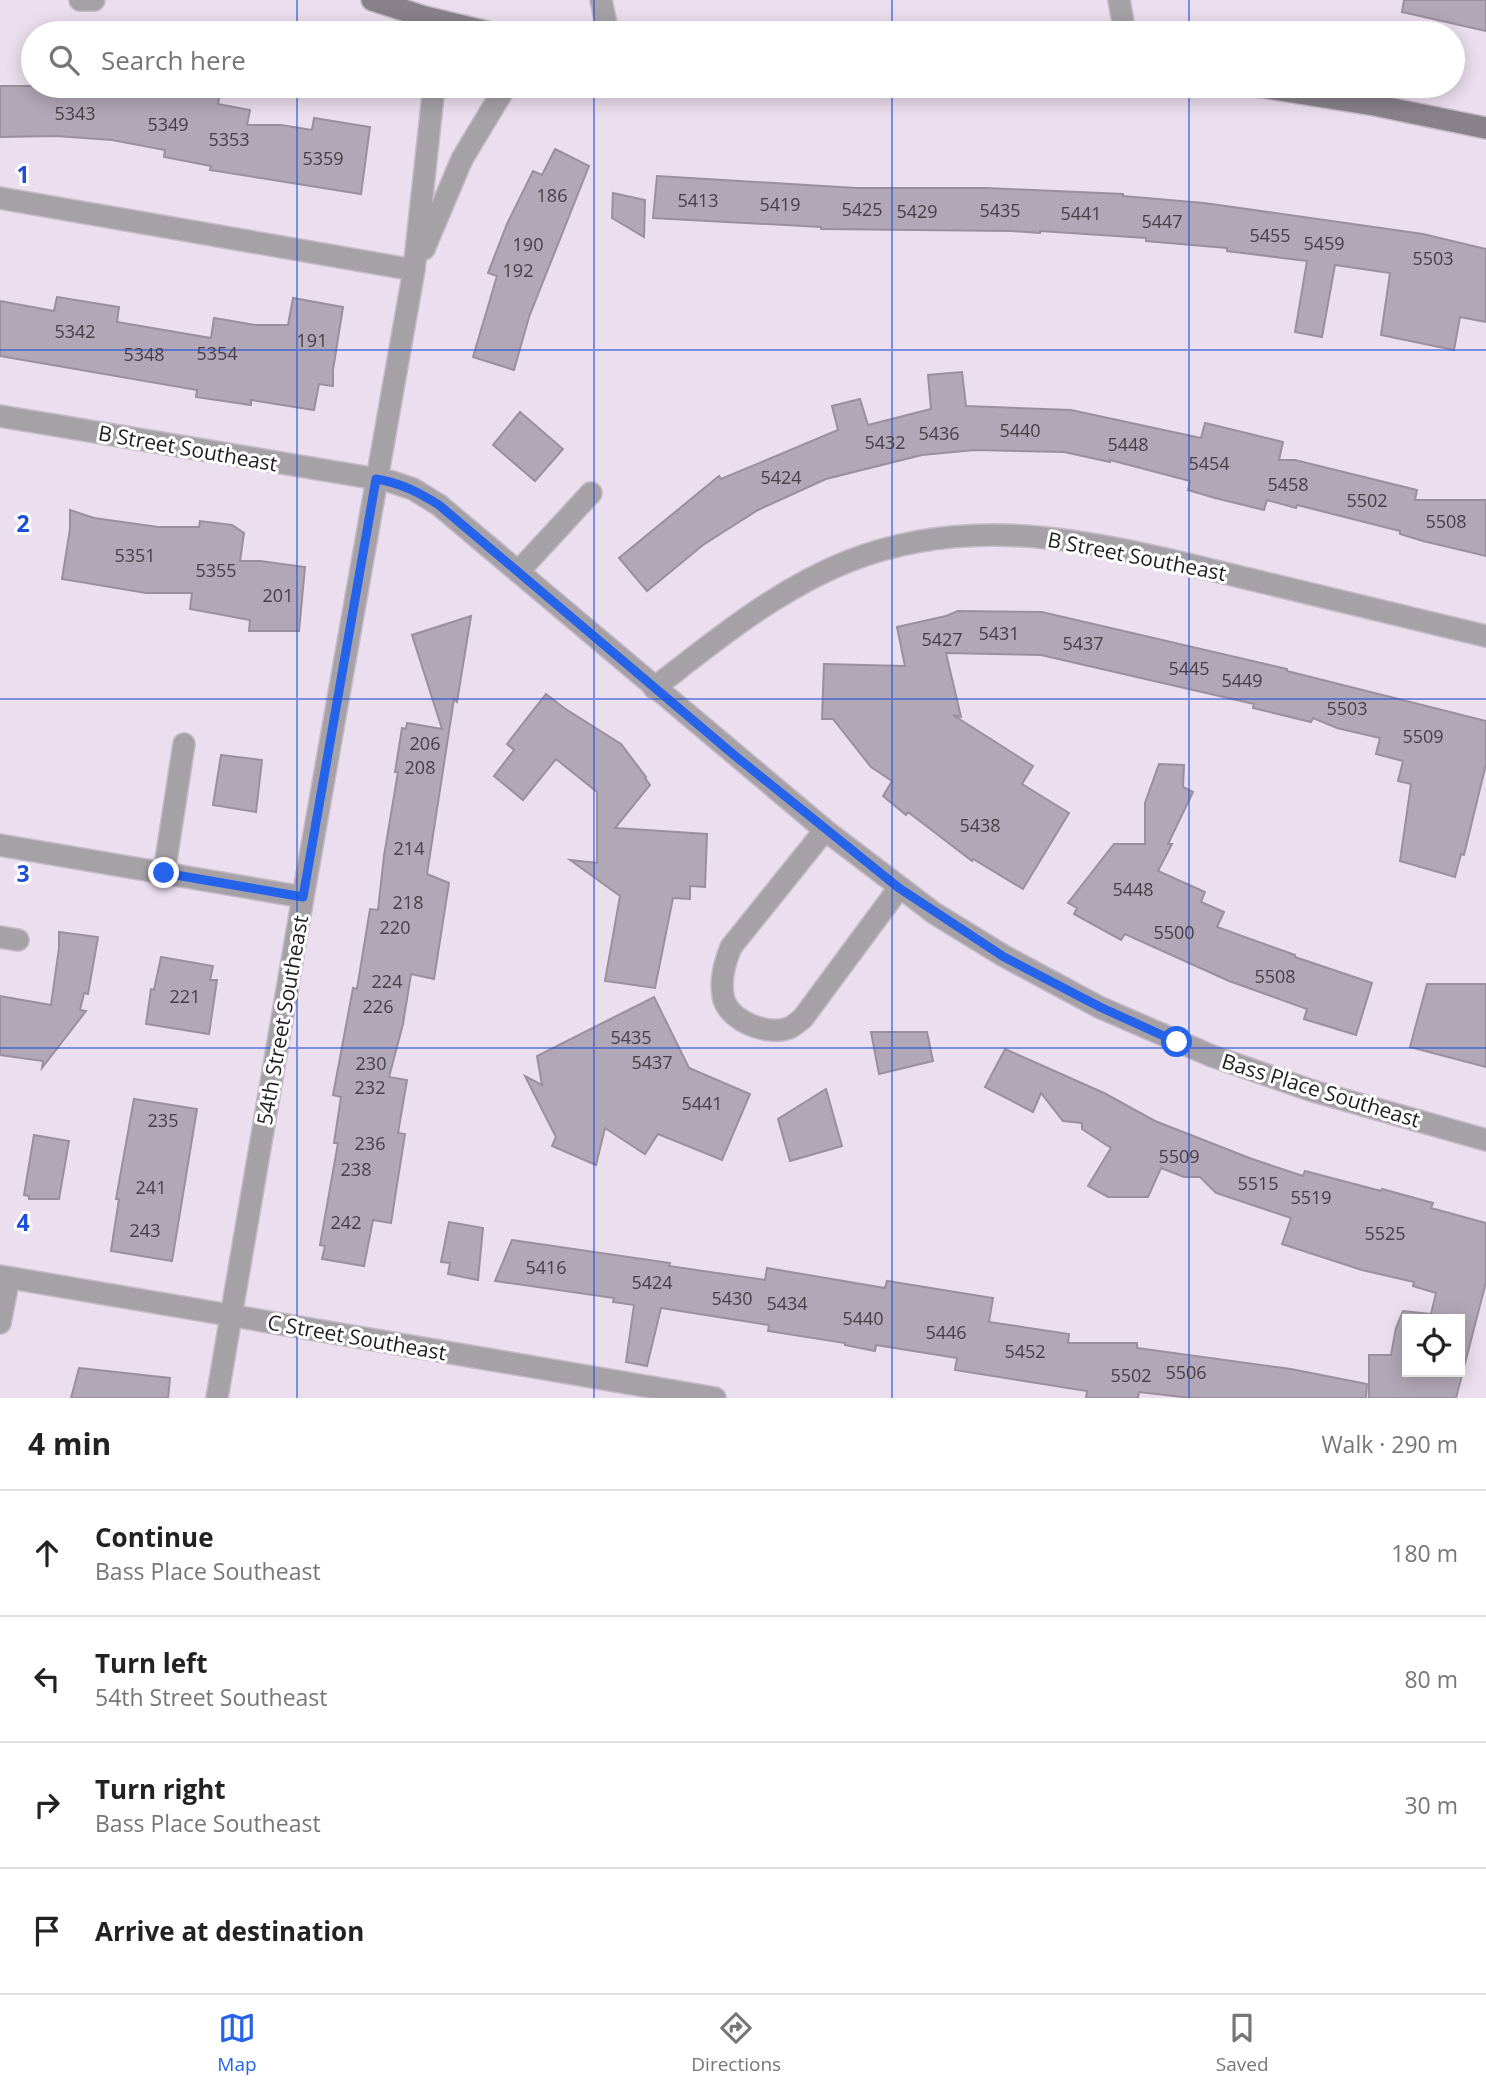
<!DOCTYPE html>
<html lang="en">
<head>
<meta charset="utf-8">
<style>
	:root { --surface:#fff; --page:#f2f2f2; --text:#222; --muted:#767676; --line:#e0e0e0; --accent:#2563eb }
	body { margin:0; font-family:"Open Sans",sans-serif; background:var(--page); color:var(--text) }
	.controls { position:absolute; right:21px; bottom:21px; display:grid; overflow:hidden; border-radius:0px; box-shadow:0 4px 18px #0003 }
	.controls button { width:63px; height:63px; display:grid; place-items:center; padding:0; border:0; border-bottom:2px solid var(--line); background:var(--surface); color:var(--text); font:35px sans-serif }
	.stop { position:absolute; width:21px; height:21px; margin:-16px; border:5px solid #2563eb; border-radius:50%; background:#fff }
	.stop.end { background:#2563eb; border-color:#fff; box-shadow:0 2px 7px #0008 }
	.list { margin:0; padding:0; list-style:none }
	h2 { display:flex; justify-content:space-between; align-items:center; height:91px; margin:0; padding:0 28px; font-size:30px }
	h2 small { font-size:23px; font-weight:400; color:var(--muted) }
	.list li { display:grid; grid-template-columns:46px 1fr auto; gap:21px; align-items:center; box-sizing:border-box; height:126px; padding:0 28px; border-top:2px solid var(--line) }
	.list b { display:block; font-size:26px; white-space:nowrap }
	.list p { margin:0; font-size:23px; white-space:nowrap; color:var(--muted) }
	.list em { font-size:23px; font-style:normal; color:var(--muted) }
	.icon { flex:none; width:38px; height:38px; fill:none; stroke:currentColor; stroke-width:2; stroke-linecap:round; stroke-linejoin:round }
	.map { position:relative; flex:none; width:1486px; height:1398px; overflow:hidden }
	.search { position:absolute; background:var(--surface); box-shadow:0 4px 18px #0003; left:21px; right:21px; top:21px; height:77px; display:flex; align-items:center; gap:18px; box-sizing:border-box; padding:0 24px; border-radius:38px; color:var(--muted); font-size:26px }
	.sheet { height:595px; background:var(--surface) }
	nav { display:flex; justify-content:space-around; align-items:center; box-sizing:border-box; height:98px; border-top:2px solid var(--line); background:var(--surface); font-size:19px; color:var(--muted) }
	nav a { display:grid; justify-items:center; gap:4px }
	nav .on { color:var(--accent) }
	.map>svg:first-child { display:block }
	.building { fill:#b2a7b6; stroke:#9a8f9d; stroke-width:2; fill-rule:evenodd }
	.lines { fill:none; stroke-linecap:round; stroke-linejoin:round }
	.service-casing { stroke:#c7bbc9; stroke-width:24 }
	.minor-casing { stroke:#c7bbc9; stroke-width:24 }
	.secondary-casing { stroke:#c7bbc9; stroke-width:24 }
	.service { stroke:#a6a1a7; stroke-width:21 }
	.minor { stroke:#a6a1a7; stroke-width:21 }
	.secondary { stroke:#88808a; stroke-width:21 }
	.route { stroke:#2563eb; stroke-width:9 }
	.grid { fill:none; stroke:#1d4ed8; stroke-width:2; stroke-opacity:0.55 }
	.labels { text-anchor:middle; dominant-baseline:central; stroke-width:6; stroke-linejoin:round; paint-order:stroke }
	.number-label { font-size:18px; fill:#453f47 }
	.street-label { font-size:21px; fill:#211c22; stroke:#fff }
	.grid-label { font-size:23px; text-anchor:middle; font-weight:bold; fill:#1d4ed8; stroke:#fff; stroke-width:6; stroke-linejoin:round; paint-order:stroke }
</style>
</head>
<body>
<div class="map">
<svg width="1486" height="1398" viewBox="0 0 1486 1398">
	<rect width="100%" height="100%" fill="#ebdeee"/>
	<!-- building -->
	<path class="building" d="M1404 0H1486V31L1402 12Z
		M0 86H189V89L220 92 218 104 250 110 247 125H281L312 130 314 118 370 127 361 194 210 170 211 166 164 157 165 150 112 140 56 136 0 137Z
		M555 149 589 166 529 317 514 370 473 357 497 276 488 273 507 224 533 171 542 175Z
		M657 176 856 188H986L1123 194V196L1204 203 1423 234 1486 249V322L1460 317 1454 350 1381 335 1390 273 1335 265 1322 337 1295 332 1307 261 1227 251V248L1146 241V238L1040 231V233L1011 231 821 229V227L653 218Z
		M613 193 645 200 644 237 612 218Z
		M57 297 119 307 117 322 211 338 214 318 255 325H288L293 298 343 307 333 370V386L319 384 314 410 251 400V405L196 397 197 390 0 356V301L54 311Z
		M962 372 966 406 1071 410 1201 438 1205 423 1283 442 1279 460H1295L1417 490 1415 500H1486V556L1423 541 1400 534V531L1297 505 1296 508 1267 500 1264 510 1215 498 1188 490 1190 481 1110 460V462L1064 452 975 450 922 455 826 479 758 510 703 545 647 591 619 558 719 476 721 479 838 430 832 406 860 399 868 425 931 409 928 375Z
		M520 412 563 449 535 481 493 445Z
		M70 510 94 518 158 527H199L200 521 232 525 244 533 240 561H260L305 567 299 631H249L250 620 190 609 192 593H146L62 579 70 529Z
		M958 611 1042 612 1287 669V671L1486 721V764L1464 855 1461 854 1455 877 1400 861 1411 784 1398 781 1403 761 1376 754 1380 738 1337 728 1313 718 1311 722 1253 708 1254 704 1041 655 946 653 961 717 953 715 1033 766 1022 784 1069 813 1023 889 973 859 972 861 908 812 906 815 883 796 892 781 871 767 833 719H822L824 664 905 666 897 627 946 616Z
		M471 616 457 702 454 699 427 874 449 883 434 979 411 974 403 1024 389 1077 407 1080 398 1133 405 1134 391 1223 373 1220 364 1266 322 1259 325 1246 320 1245 338 1143H334L341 1097 333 1095 353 988 357 989 370 909 378 910 384 856 398 772H395L402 728 406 729 407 723 442 729 412 635Z
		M546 694 564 708 621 744 646 777 645 778 650 785 615 828 707 834 705 887 690 886V899L673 898 655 988 605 981 620 896 570 860 597 863V792L556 759 523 800 494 776 514 750 507 744Z
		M221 755 262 760 256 812 213 805Z
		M1159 764 1184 765 1183 787 1193 792 1168 844H1172L1158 871 1205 892 1201 902 1224 912 1217 927 1295 955V957L1372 983 1356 1035 1304 1019 1307 1009 1229 981 1125 934 1121 940 1074 914 1077 908 1068 903 1114 844H1145V803Z
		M59 932 98 937 88 994 84 993 80 1010 86 1011 42 1068 43 1061 0 1055V996L51 1005 59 948Z
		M161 957 213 966 210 980H217L209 1034 146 1024 151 989 154 990Z
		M1427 984H1486V1067L1410 1047Z
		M654 997 689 1068 750 1094 722 1160 658 1134 645 1154 605 1128 596 1165 552 1146 556 1137 525 1076 542 1085 537 1056Z
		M871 1032H927L933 1061 879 1074Z
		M1005 1049 1104 1093 1155 1121 1252 1159 1303 1176 1305 1171 1381 1191 1382 1189 1433 1203 1431 1208 1486 1223V1282L1456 1398H1369V1355H1391L1396 1328 1403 1311 1431 1314 1436 1293 1413 1286 1414 1282 1362 1270 1282 1244 1291 1218 1216 1193 1200 1177H1184L1161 1168 1148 1197H1108L1088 1186 1111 1148 1082 1129V1123L1063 1121 1041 1093 1033 1112 985 1087ZM1407 1319H1460V1372H1407Z
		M826 1089 842 1146 790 1161 778 1119Z
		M134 1099 197 1109 172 1261 111 1251 119 1199H116Z
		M34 1135 69 1141 59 1199H29V1196L24 1195Z
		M449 1222 483 1228 478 1280 448 1274 450 1263 441 1262Z
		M512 1240 670 1263 669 1266 765 1280 767 1268 885 1288 887 1281 993 1298 989 1322 1069 1334 1068 1343H1137V1348L1291 1369 1367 1384 1366 1398H1191L1139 1392 1138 1398H1086L1087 1391 955 1370 957 1358 876 1345 875 1351 845 1345V1343L768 1331 769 1325 661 1308 647 1366 626 1362 634 1305 613 1302 614 1298 495 1281Z
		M79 1368 170 1378 168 1398H71Z"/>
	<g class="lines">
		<defs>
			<path id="service" d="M0 198 414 270
				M518 572 591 493
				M164 873 184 744
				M0 937 18 940
				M0 1323 9 1278"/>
			<path id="minor" d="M80 0H94
				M601 0 608 33
				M1119 0 1125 33
				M424 249 462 159 506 86
				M0 416 389 481 413 489 439 505 825 830 934 913 1004 956 1099 1007 1212 1056 1313 1091 1486 1140
				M654 688C716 640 776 590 849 561 984 508 1114 547 1249 579 1328 598 1407 617 1486 636
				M825 830 731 947C724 964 719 982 724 1000 731 1022 769 1036 789 1028 794 1026 799 1021 803 1018L899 888
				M0 845 303 897
				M0 1276 715 1398
				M217 1398 303 897 414 270 434 86"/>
			<path id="secondary" d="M372 0 425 17 492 33
				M1255 86 1374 105 1486 128"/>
		</defs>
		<!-- service casing -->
		<use href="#service" class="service-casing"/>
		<!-- minor casing -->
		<use href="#minor" class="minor-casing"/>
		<!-- secondary casing -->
		<use href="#secondary" class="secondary-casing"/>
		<!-- service -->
		<use href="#service" class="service"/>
		<!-- minor -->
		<use href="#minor" class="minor"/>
		<!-- secondary -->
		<use href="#secondary" class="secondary"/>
	</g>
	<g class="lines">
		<!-- route -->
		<path class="route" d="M164 873 303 897 376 479C401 483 418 492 439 505L734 755 899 888 1004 957 1100 1007 1177 1042"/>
	</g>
	<!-- grid -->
	<path class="grid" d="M297 0V33M594 0V33M892 0V33M1189 0V33M297 86V1398M594 86V1398M892 86V1398M1189 86V1398M0 350H1486M0 699H1486M0 1048H1486"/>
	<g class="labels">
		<!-- number labels -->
		<g class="number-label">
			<text x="75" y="113">5343</text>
			<text x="168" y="124">5349</text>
			<text x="229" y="139">5353</text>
			<text x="323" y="158">5359</text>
			<text x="552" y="195">186</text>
			<text x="698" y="200">5413</text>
			<text x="780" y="204">5419</text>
			<text x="862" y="209">5425</text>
			<text x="1000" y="210">5435</text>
			<text x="917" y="211">5429</text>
			<text x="1081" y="213">5441</text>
			<text x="1162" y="221">5447</text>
			<text x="1270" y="235">5455</text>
			<text x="1324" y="243">5459</text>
			<text x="528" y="244">190</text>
			<text x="1433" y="258">5503</text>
			<text x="518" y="270">192</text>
			<text x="75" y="331">5342</text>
			<text x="312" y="340">191</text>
			<text x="217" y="353">5354</text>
			<text x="144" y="354">5348</text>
			<text x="1020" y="430">5440</text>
			<text x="939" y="433">5436</text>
			<text x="885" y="442">5432</text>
			<text x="1128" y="444">5448</text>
			<text x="1209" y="463">5454</text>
			<text x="781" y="477">5424</text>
			<text x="1288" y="484">5458</text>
			<text x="1367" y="500">5502</text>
			<text x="1446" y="521">5508</text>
			<text x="135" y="555">5351</text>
			<text x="216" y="570">5355</text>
			<text x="278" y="595">201</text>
			<text x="999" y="633">5431</text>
			<text x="942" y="639">5427</text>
			<text x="1083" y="643">5437</text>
			<text x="1189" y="668">5445</text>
			<text x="1242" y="680">5449</text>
			<text x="1347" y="708">5503</text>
			<text x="1423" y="736">5509</text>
			<text x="425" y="743">206</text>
			<text x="420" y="767">208</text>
			<text x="980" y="825">5438</text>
			<text x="409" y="848">214</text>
			<text x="1133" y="889">5448</text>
			<text x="408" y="902">218</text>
			<text x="395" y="927">220</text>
			<text x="1174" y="932">5500</text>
			<text x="1275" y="976">5508</text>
			<text x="387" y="981">224</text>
			<text x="185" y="996">221</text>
			<text x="378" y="1006">226</text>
			<text x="631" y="1037">5435</text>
			<text x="652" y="1062">5437</text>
			<text x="371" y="1063">230</text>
			<text x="370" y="1087">232</text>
			<text x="702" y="1103">5441</text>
			<text x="163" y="1120">235</text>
			<text x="370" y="1143">236</text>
			<text x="1179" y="1156">5509</text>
			<text x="356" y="1169">238</text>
			<text x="1258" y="1183">5515</text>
			<text x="151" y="1187">241</text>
			<text x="1311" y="1197">5519</text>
			<text x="346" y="1222">242</text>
			<text x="145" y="1230">243</text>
			<text x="1385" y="1233">5525</text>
			<text x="546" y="1267">5416</text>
			<text x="652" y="1282">5424</text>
			<text x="732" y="1298">5430</text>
			<text x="787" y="1303">5434</text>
			<text x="863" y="1318">5440</text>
			<text x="946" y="1332">5446</text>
			<text x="1025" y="1351">5452</text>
			<text x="1186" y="1372">5506</text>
			<text x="1131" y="1375">5502</text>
		</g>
		<!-- street labels -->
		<g class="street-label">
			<text transform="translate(188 448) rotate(10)">B Street Southeast</text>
			<text transform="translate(1137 556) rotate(11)">B Street Southeast</text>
			<text transform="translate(282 1020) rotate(-80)">54th Street Southeast</text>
			<text transform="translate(1321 1090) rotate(17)">Bass Place Southeast</text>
			<text transform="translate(357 1337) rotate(10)">C Street Southeast</text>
		</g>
	</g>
	<g class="grid-label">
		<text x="23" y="183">1</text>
		<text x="23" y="532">2</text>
		<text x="23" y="882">3</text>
		<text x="23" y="1231">4</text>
	</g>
</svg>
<div class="controls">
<button><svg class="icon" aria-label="locate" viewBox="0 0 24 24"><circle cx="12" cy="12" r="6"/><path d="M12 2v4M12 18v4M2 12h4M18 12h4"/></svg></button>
</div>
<div class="stop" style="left:1177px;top:1042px"></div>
<div class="stop end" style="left:164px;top:873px"></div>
<div class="search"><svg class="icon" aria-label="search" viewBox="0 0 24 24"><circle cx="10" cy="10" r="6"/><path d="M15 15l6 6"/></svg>Search here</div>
</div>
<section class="sheet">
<h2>4 min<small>Walk · 290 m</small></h2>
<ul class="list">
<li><svg class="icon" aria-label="ahead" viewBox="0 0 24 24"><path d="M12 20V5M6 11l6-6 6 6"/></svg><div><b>Continue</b><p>Bass Place Southeast</p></div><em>180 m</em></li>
<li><svg class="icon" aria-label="left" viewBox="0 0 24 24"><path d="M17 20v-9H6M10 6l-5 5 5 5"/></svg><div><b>Turn left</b><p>54th Street Southeast</p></div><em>80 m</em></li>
<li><svg class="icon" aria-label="right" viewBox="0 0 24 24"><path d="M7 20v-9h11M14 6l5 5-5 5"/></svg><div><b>Turn right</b><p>Bass Place Southeast</p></div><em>30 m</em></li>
<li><svg class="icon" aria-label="arrive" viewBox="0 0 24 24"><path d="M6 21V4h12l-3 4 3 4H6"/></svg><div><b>Arrive at destination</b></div></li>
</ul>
</section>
<nav>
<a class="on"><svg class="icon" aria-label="map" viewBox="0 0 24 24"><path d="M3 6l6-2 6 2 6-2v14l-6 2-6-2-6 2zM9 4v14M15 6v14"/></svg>Map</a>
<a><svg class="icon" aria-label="directions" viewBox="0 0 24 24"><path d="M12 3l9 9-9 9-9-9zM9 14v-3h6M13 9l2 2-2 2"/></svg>Directions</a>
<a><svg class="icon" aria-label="saved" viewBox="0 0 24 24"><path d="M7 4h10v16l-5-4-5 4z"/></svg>Saved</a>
</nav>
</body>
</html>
